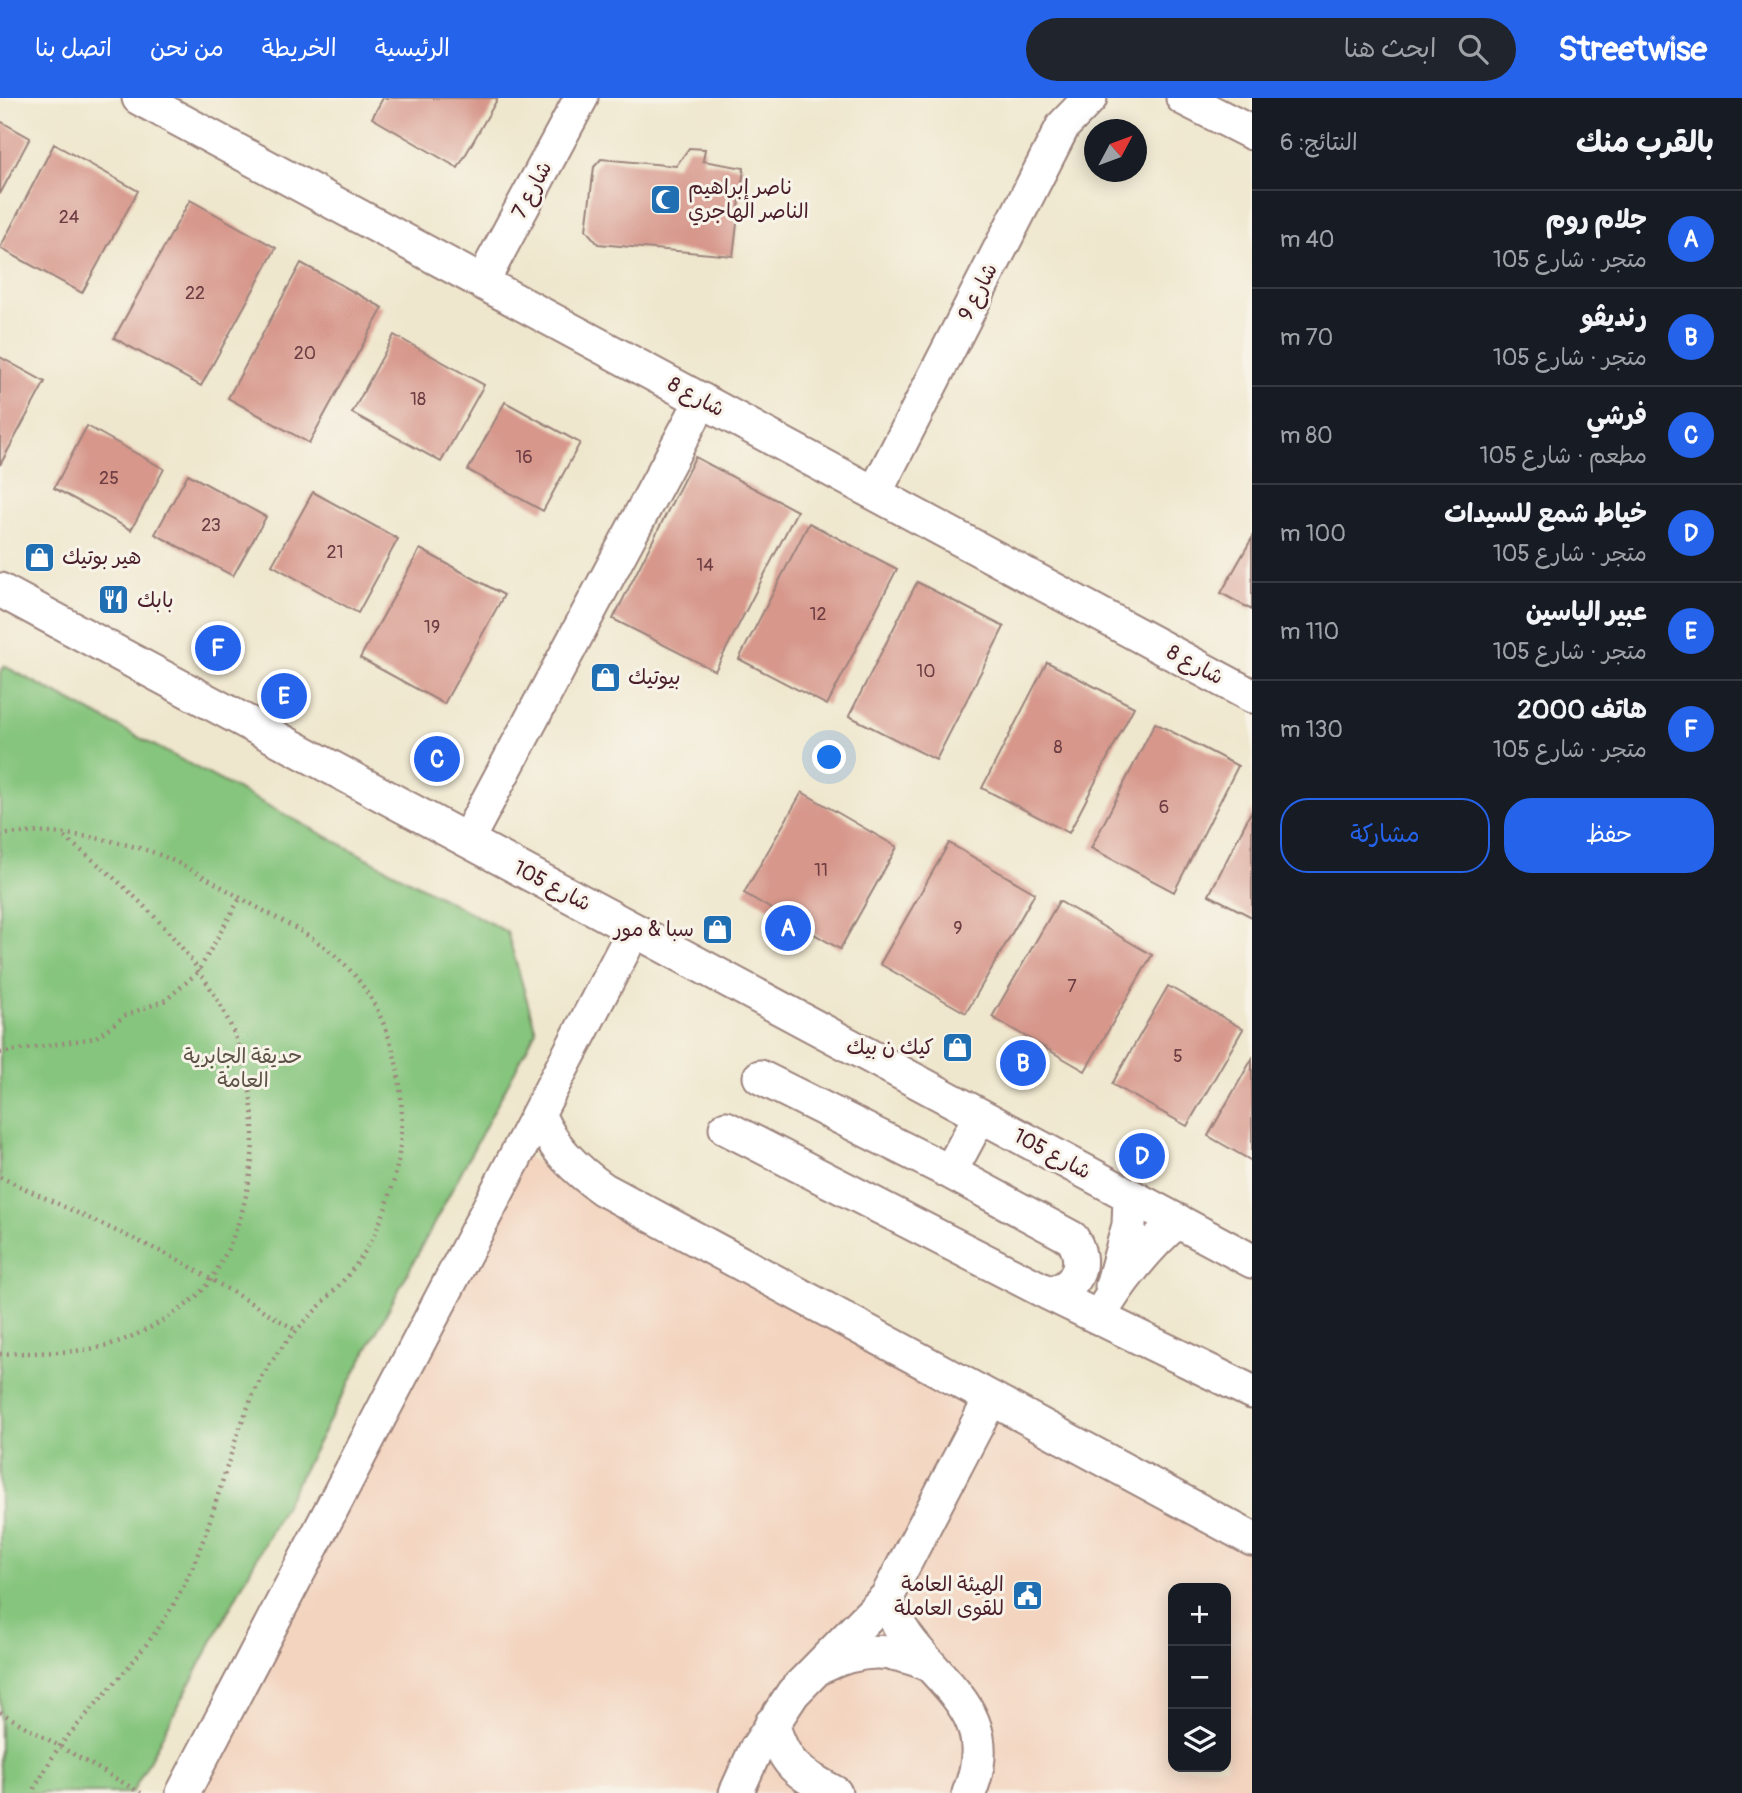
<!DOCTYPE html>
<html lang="ar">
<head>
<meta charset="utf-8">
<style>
	:root { --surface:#171b24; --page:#20242c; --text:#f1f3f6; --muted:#9ea1a6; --line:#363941; --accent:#2563eb }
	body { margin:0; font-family:Pangolin,"Playpen Sans Arabic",sans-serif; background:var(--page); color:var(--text); direction:rtl }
	.controls { position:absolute; right:21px; bottom:21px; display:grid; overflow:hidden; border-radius:14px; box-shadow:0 4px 18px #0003 }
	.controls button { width:63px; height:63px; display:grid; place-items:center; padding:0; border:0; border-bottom:2px solid var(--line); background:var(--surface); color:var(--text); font:35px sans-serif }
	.compass { position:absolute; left:1084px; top:21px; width:63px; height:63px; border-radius:50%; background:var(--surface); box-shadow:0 4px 18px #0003; rotate:49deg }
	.you { position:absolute; left:830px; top:660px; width:24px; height:24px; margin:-18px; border:5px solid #fff; border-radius:50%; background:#1a73e8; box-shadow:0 0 0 10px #1a73e833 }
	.badge { display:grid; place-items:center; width:46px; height:46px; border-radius:50%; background:var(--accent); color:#fff; font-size:23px; font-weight:700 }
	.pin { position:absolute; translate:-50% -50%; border:4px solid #fff; box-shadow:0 2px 7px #0006 }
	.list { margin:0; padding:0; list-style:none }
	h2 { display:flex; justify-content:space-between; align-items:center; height:91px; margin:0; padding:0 28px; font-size:30px }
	h2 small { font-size:23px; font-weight:400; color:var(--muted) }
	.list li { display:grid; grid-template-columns:46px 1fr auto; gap:21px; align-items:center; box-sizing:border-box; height:98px; padding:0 28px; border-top:2px solid var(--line) }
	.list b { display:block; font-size:26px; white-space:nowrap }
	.list p { margin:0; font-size:23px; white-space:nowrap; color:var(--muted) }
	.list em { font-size:23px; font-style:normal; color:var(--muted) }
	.actions { display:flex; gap:14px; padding:21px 28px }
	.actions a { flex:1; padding:16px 0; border:2px solid var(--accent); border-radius:28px; text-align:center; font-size:24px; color:var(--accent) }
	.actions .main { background:var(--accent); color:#fff }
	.icon { flex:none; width:38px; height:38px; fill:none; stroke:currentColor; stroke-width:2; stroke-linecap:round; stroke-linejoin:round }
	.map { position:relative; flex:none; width:1252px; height:1695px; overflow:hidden; direction:ltr }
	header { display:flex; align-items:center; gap:42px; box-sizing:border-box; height:98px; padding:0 35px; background:var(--accent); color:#fff }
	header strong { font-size:33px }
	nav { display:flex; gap:38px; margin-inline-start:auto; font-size:24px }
	.search { width:490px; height:63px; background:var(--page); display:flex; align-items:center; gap:18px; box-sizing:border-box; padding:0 24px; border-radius:38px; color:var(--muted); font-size:26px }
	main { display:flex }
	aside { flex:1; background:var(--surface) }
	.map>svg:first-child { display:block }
	.built { fill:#f3d4bf; fill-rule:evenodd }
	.green { fill:#85c57d; stroke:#687254; stroke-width:2 }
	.building { fill:#d7978b }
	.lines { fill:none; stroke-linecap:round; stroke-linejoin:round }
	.minor-casing { stroke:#9c837c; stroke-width:37 }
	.path { stroke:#9c837c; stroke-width:4.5; stroke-dasharray:2 5; stroke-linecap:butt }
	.minor { stroke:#fff; stroke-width:33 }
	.labels { text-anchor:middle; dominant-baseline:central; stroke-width:6; stroke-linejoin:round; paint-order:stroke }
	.number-label { font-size:18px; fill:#6d3d43 }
	.poi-label { font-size:21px; fill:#4a1f2b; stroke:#f7f3e8; text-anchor:start }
	.street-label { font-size:21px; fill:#4a1f2b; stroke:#f7f3e8 }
	.park-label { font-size:21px; fill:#5c5144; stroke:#f7f3e8 }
</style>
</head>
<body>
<header>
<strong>Streetwise</strong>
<div class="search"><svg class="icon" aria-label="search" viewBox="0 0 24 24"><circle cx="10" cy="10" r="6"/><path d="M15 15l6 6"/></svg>ابحث هنا</div>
<nav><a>الرئيسية</a><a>الخريطة</a><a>من نحن</a><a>اتصل بنا</a></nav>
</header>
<main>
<aside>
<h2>بالقرب منك<small>النتائج: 6</small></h2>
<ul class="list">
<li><span class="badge">A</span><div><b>جلام روم</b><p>متجر · شارع 105</p></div><em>40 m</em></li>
<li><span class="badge">B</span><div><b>رنديڤو</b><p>متجر · شارع 105</p></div><em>70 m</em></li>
<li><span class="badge">C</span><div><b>فرشي</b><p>مطعم · شارع 105</p></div><em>80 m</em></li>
<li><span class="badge">D</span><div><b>خياط شمع للسيدات</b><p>متجر · شارع 105</p></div><em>100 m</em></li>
<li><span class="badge">E</span><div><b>عبير الياسين</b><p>متجر · شارع 105</p></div><em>110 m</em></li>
<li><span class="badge">F</span><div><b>هاتف 2000</b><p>متجر · شارع 105</p></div><em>130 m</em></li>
</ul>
<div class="actions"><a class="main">حفظ</a><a>مشاركة</a></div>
</aside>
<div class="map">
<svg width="1252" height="1695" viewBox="0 0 1252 1695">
	<rect width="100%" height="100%" fill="#f7f3e8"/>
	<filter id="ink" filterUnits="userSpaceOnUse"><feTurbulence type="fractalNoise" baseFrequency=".0143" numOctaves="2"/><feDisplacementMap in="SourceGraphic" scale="14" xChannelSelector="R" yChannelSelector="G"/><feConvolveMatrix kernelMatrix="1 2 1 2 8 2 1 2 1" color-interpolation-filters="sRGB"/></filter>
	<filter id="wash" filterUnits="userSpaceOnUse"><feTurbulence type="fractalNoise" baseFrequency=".00686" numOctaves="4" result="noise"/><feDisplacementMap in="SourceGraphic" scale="28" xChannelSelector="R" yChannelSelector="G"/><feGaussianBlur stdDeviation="1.57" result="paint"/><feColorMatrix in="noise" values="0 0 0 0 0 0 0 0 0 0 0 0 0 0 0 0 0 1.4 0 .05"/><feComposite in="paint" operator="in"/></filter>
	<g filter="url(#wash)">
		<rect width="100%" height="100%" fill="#efe7cd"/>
		<!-- built -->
		<path class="built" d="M520 1055 1252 1450V1695H183ZM1173 1490H1226V1669H1173Z"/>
		<!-- green -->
		<path class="green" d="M4 568 507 834 536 933 132 1695H0V576Z"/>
		<g id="blocks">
			<!-- building -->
			<path class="building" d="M383 0H498L458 70 372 20Z
				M0 23 30 40 0 96Z
				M54 46 138 93 82 195 0 150Z
				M689 50 705 51 703 63 744 70 733 158 598 146 586 132 594 69 601 61 676 68Z
				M190 102 276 150 201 288 114 240Z
				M301 165 383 210 309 345 228 300Z
				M394 237 484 287 441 364 352 315Z
				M0 259 45 284 0 367Z
				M505 304 580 345 543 413 468 372Z
				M87 328 164 371 131 432 54 390Z
				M695 359 797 413 715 573 613 521Z
				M188 376 266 419 233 478 155 436Z
				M313 394 398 441 358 515 272 467Z
				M809 425 897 471 827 607 739 561Z
				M1252 440V512L1221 495Z
				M420 451 504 497 444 606 360 560Z
				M917 484 1004 529 936 662 849 618Z
				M1047 564 1134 609 1069 735 982 690Z
				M1155 625 1238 668 1174 794 1091 750Z
				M802 694 897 749 840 851 744 795Z
				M1252 712V819L1209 797Z
				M949 745 1035 795 966 915 880 866Z
				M1059 803 1152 857 1085 973 992 919Z
				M1168 888 1243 931 1187 1028 1112 986Z
				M1252 961V1063L1208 1038Z"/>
		</g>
	</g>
	<g filter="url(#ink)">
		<use href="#blocks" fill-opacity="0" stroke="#9c837c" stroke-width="2"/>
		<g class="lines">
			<defs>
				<path id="minor" d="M139 0 1252 598
					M1183 0 1252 35
					M482 184 581 0
					M875 395 1063 28 1090 0
					M0 492 1252 1163
					M467 742 702 302
					M760 979 950 1074 1072 1140C1088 1164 1078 1192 1048 1195
					M539 1018C553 1050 575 1071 603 1091L1252 1441
					M726 1030 1048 1195 1252 1294
					M950 1074 980 1018
					M1112 1188 1129 1127 1130 1098
					M1099 1219C1116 1188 1150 1145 1178 1123
					M887 1499C909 1578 1009 1599 969 1695
					M823 1568C859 1550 893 1549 929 1567
					M772 1625C785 1668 797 1674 835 1695
					M183 1695 634 832
					M736 1695 755 1653 793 1595 887 1499 990 1302"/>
			</defs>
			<!-- minor casing -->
			<use href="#minor" class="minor-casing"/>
			<!-- path -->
			<path class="path" d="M0 737C48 730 106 739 152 754 187 766 230 795 264 813 298 831 332 849 356 879 416 955 414 1068 367 1150 339 1198 289 1229 262 1279 228 1344 217 1420 185 1485 155 1547 106 1592 63 1644 51 1659 42 1678 32 1695
				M0 955 95 940 126 917 166 902 198 874 240 800
				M0 1079 179 1162 294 1231
				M0 1256C32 1254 69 1256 101 1249 137 1240 191 1212 212 1180 260 1105 267 1000 227 920 190 845 127 787 61 737
				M0 1614 141 1695"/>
			<!-- minor -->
			<use href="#minor" class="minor"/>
		</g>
	</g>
	<!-- icons -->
	<defs>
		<symbol id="mosque-square" viewBox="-11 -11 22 22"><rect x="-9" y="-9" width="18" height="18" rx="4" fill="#1f6fb2" stroke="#f7f3e8"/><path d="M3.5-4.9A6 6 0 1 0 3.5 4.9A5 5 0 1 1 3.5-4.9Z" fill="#fff"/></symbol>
		<symbol id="shop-square" viewBox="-11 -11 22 22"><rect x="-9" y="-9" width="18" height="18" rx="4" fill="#1f6fb2" stroke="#f7f3e8"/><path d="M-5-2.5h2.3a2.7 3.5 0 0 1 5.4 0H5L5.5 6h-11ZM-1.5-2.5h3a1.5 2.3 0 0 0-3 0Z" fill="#fff"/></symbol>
		<symbol id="restaurant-square" viewBox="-11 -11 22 22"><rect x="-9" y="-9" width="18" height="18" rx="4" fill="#1f6fb2" stroke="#f7f3e8"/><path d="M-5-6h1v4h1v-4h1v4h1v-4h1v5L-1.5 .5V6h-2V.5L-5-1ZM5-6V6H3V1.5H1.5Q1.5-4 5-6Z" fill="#fff"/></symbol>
		<symbol id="civic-square" viewBox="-11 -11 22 22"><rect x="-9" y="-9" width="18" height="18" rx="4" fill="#1f6fb2" stroke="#f7f3e8"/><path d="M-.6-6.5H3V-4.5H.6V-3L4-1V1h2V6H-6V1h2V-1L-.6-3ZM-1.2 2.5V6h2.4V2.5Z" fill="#fff"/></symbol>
	</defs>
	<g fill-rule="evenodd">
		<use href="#mosque-square" x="648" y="84" width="35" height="35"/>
		<use href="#shop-square" x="22" y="442" width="35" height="35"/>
		<use href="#restaurant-square" x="96" y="484" width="35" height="35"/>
		<use href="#shop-square" x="588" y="562" width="35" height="35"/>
		<use href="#shop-square" x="700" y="814" width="35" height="35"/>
		<use href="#shop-square" x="940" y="932" width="35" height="35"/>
		<use href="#civic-square" x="1010" y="1480" width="35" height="35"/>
	</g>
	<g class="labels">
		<!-- number labels -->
		<g class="number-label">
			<text x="69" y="119">24</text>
			<text x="195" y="195">22</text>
			<text x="305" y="255">20</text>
			<text x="418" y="301">18</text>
			<text x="524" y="359">16</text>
			<text x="109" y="380">25</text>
			<text x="211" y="427">23</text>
			<text x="335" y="454">21</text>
			<text x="705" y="467">14</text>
			<text x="818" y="516">12</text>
			<text x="432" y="529">19</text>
			<text x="926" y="573">10</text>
			<text x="1058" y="649">8</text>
			<text x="1164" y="709">6</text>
			<text x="821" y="772">11</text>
			<text x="958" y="830">9</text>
			<text x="1072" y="888">7</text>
			<text x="1178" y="958">5</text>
		</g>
		<!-- poi labels -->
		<g class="poi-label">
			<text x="688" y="89">ناصر إبراهيم<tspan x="688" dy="24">الناصر الهاجري</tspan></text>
			<text x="62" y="459">هير بوتيك</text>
			<text x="137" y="502">بابك</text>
			<text x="628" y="579">بيوتيك</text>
			<text x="694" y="831" text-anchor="end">سبا &amp; مور</text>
			<text x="934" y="949" text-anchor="end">كيك ن بيك</text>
			<text x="1004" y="1486" text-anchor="end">الهيئة العامة<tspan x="1004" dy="24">للقوى العاملة</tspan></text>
		</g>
		<!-- street labels -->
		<g class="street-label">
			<text transform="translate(532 92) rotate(-62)">شارع 7</text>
			<text transform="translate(978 194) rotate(-63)">شارع 9</text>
			<text transform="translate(696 299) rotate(28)">شارع 8</text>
			<text transform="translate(1195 567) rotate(28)">شارع 8</text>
			<text transform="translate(552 788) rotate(28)">شارع 105</text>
			<text transform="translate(1052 1056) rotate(28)">شارع 105</text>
		</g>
		<!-- park labels -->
		<g class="park-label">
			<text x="243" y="958">حديقة الجابرية<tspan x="243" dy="24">العامة</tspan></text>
		</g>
	</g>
</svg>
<div class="controls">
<button>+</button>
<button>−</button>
<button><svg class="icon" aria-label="layers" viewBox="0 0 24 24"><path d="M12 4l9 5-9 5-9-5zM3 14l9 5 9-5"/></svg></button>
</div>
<svg class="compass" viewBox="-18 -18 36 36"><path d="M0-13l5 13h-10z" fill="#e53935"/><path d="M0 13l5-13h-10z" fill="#9ea1a6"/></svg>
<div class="you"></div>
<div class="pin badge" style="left:788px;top:830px">A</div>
<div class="pin badge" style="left:1023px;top:965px">B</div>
<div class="pin badge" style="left:437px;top:661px">C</div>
<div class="pin badge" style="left:1142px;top:1058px">D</div>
<div class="pin badge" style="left:284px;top:598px">E</div>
<div class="pin badge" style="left:218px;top:550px">F</div>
</div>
</main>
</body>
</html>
